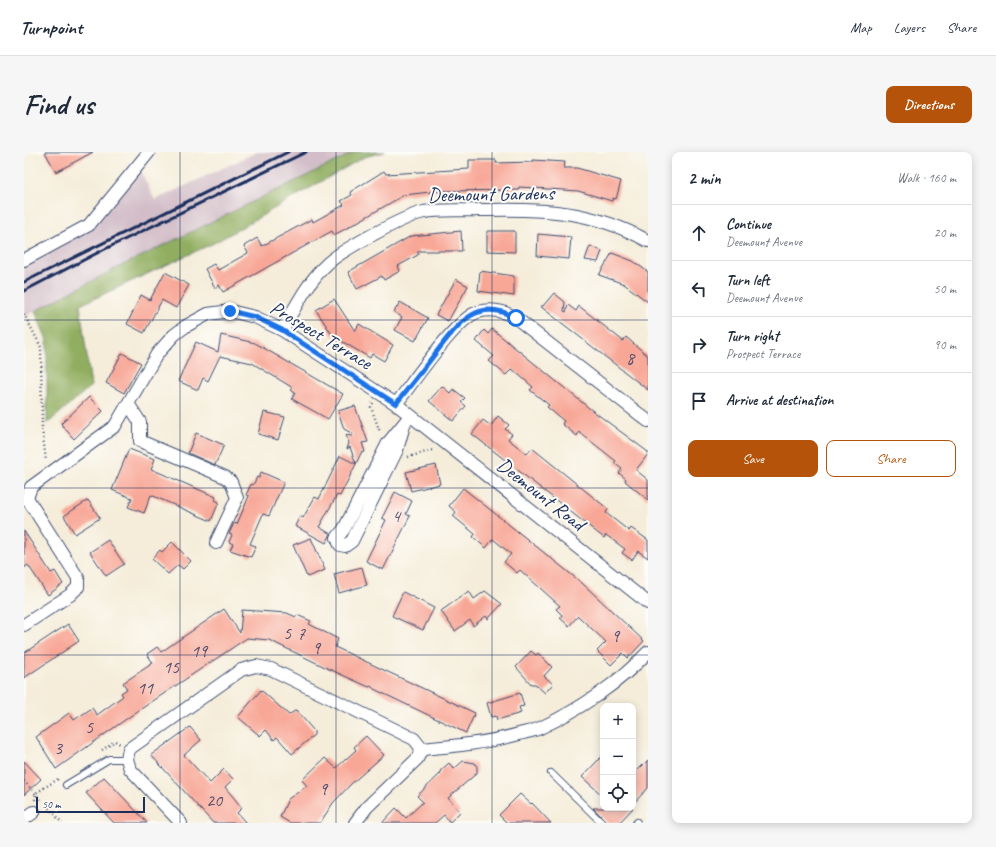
<!DOCTYPE html>
<html lang="en">
<head>
<meta charset="utf-8">
<style>
	:root { --surface:#fff; --page:#f6f6f7; --text:#1f2937; --muted:#747a83; --line:#e0e1e3; --accent:#b45309 }
	body { margin:0; font-family:Caveat,sans-serif; background:var(--page); color:var(--text) }
	.controls { position:absolute; right:12px; bottom:12px; display:grid; overflow:hidden; border-radius:8px; box-shadow:0 2px 10px #0003 }
	.controls button { width:36px; height:36px; display:grid; place-items:center; padding:0; border:0; border-bottom:1px solid var(--line); background:var(--surface); color:var(--text); font:20px sans-serif }
	.scale { position:absolute; left:12px; bottom:10px; width:109px; box-sizing:border-box; padding-left:4px; border:2px solid #1b2f5e; border-top:0; font-size:11px; line-height:14px; white-space:nowrap; color:#1b2f5e; -webkit-text-stroke:3px #fdfcf7; paint-order:stroke }
	.stop { position:absolute; width:12px; height:12px; margin:-9px; border:3px solid #1a73e8; border-radius:50%; background:#fff }
	.stop.end { background:#1a73e8; border-color:#fff; box-shadow:0 1px 4px #0008 }
	.list { margin:0; padding:0; list-style:none }
	h2 { display:flex; justify-content:space-between; align-items:center; height:52px; margin:0; padding:0 16px; font-size:17px }
	h2 small { font-size:13px; font-weight:400; color:var(--muted) }
	.list li { display:grid; grid-template-columns:26px 1fr auto; gap:12px; align-items:center; box-sizing:border-box; height:56px; padding:0 16px; border-top:1px solid var(--line) }
	.list b { display:block; font-size:15px; white-space:nowrap }
	.list p { margin:0; font-size:13px; white-space:nowrap; color:var(--muted) }
	.list em { font-size:13px; font-style:normal; color:var(--muted) }
	.actions { display:flex; gap:8px; padding:12px 16px }
	.actions a { flex:1; padding:9px 0; border:1px solid var(--accent); border-radius:8px; text-align:center; font-size:14px; color:var(--accent) }
	.actions .main { background:var(--accent); color:#fff }
	.icon { flex:none; width:22px; height:22px; fill:none; stroke:currentColor; stroke-width:2; stroke-linecap:round; stroke-linejoin:round }
	.map { position:relative; flex:none; width:624px; height:671px; overflow:hidden; border-radius:8px }
	header { display:flex; align-items:center; gap:24px; box-sizing:border-box; height:56px; padding:0 20px; background:var(--surface); border-bottom:1px solid var(--line) }
	header strong { font-size:19px }
	nav { display:flex; gap:22px; margin-inline-start:auto; font-size:14px }
	.intro { display:flex; align-items:center; justify-content:space-between; box-sizing:border-box; height:96px; padding:0 24px }
	h1 { margin:0; font-size:28px }
	.button { padding:10px 18px; border-radius:8px; background:var(--accent); color:#fff; font-size:14px; font-weight:700 }
	main { display:flex; gap:24px; padding:0 24px }
	aside { flex:1; background:var(--surface); border-radius:8px; box-shadow:0 2px 10px #0003 }
	.map>svg:first-child { display:block }
	.industrial { fill:#d2bdc8 }
	.forest { fill:#91ae60; stroke:#566e5f }
	.building { fill:#f8a797 }
	.lines { fill:none; stroke-linecap:round; stroke-linejoin:round }
	.lane-casing { stroke:#3c4c71; stroke-width:8 }
	.street-casing { stroke:#3c4c71; stroke-width:14 }
	.path { stroke:#3c4c71; stroke-width:2.5; stroke-dasharray:1 3; stroke-linecap:butt }
	.lane { stroke:#fff; stroke-width:6 }
	.street { stroke:#fff; stroke-width:12 }
	.rail { stroke:#1b2f5e; stroke-width:3 }
	.route { stroke:#1a73e8; stroke-width:5 }
	.grid { fill:none; stroke:#1b2f5e; stroke-width:1; stroke-opacity:0.55 }
	.labels { text-anchor:middle; dominant-baseline:central; stroke-width:4; stroke-linejoin:round; paint-order:stroke }
	.number-label { font-size:18px; fill:#524d6c }
	.street-label { font-size:20px; fill:#1b2f5e; stroke:#fdfcf7 }
</style>
</head>
<body>
<header>
<strong>Turnpoint</strong>
<nav><a>Map</a><a>Layers</a><a>Share</a></nav>
</header>
<div class="intro"><h1>Find us</h1><a class="button">Directions</a></div>
<main>
<div class="map">
<svg width="624" height="671" viewBox="0 0 624 671">
	<rect width="100%" height="100%" fill="#fdfcf7"/>
	<filter id="ink" filterUnits="userSpaceOnUse"><feTurbulence type="fractalNoise" baseFrequency=".025" numOctaves="2"/><feDisplacementMap in="SourceGraphic" scale="8" xChannelSelector="R" yChannelSelector="G"/><feConvolveMatrix kernelMatrix="1 2 1 2 8 2 1 2 1" color-interpolation-filters="sRGB"/></filter>
	<filter id="wash" filterUnits="userSpaceOnUse"><feTurbulence type="fractalNoise" baseFrequency=".012" numOctaves="4" result="noise"/><feDisplacementMap in="SourceGraphic" scale="16" xChannelSelector="R" yChannelSelector="G"/><feGaussianBlur stdDeviation="0.9" result="paint"/><feColorMatrix in="noise" values="0 0 0 0 0 0 0 0 0 0 0 0 0 0 0 0 0 1.4 0 .05"/><feComposite in="paint" operator="in"/></filter>
	<g filter="url(#wash)">
		<rect width="100%" height="100%" fill="#f5edda"/>
		<!-- industrial -->
		<path class="industrial" d="M233 0H361L340 5 192 90 17 172 11 159 0 165V112L69 76 116 18 131 48Z"/>
		<!-- forest -->
		<path class="forest" d="M331 0H361L340 5 192 90 56 153 67 234 23 272V188L11 159 89 118Z"/>
		<g id="blocks">
			<!-- building -->
			<path class="building" d="M21 0H69L32 20Z
				M445 8H472V11L509 10V8L541 10 540 16H553L597 29 592 47 589 46 588 49 554 39 495 35V38L415 39 380 43 323 76 310 83 308 79 199 140 195 133 191 136 181 117 190 112 194 118 224 101 220 94 233 86 238 94 288 67 289 70 320 53 317 49 328 43 326 40 360 19 362 22 445 17Z
				M437 79 438 99H394V103L374 114 376 119 360 128 358 124 333 137 324 120 387 84Z
				M463 79H491V100L463 99Z
				M514 82 547 85 545 107 513 104Z
				M566 94 578 99 574 110 561 108Z
				M588 101 609 109 624 120V150L600 132 575 123Z
				M456 119 490 124V144L454 139Z
				M141 120 165 133 152 156 138 148 120 181 103 172 117 143 126 148Z
				M432 127 444 134 424 169 412 163Z
				M530 141 541 150 540 159 542 160 544 153 552 159 555 154 599 189 602 185 624 204V238L516 154H519Z
				M310 147 331 179 335 172 369 193 360 209 348 202 346 206 309 184 292 158Z
				M376 150 404 166 391 189 371 178 378 165 370 160Z
				M468 177 565 256 624 300V302L612 318 624 328V348L601 329 602 327 595 321 598 317 590 311 592 309 555 280 553 284 538 272 540 269 523 255 525 253 506 238 509 235 488 217 482 223 465 209 470 204 452 189 460 178 464 182Z
				M197 183 231 191 319 242 304 267 268 247 271 241 267 238 269 236 228 211 196 204 184 229 179 226 174 238 154 229 172 190 194 200Z
				M98 201 117 211 100 241 82 231Z
				M418 234 426 241 429 237 441 246 437 250 442 254 429 269 405 249Z
				M65 245 79 259 50 287 37 272Z
				M331 254 344 290 338 291 341 300 337 301 332 312 326 295 323 297 325 291 322 283 328 284 329 282 320 277 314 259Z
				M240 260 261 265 254 288 234 282Z
				M474 264 485 273 481 277 488 282 484 287 503 302 508 296 584 357 582 361 605 379 607 376 624 388V406L614 399 608 408 598 401 601 397 582 383 580 386 448 282 459 268 467 274Z
				M172 281 200 293 191 313 164 301Z
				M105 297 131 307 127 317 192 345 191 348 195 350 187 369 127 343 120 361 104 355 108 346 88 338Z
				M316 304 332 312 316 344 313 343 295 375 307 382 302 391 271 374 276 364 279 366 291 345 295 347Z
				M412 313 416 332 387 339 382 320Z
				M237 320 260 330 245 364 239 362 226 392 232 394 227 405 206 398 209 392 205 390 208 383 205 382 210 371 213 372 225 344 222 343 227 332 229 333 233 325 235 326Z
				M439 336 558 431 620 489 604 506 599 501 587 513 573 499 582 490 554 464 545 474 536 466 538 463 532 457 536 454 496 418 493 421 480 410 487 402 469 387 462 396 449 385 451 382 429 364 432 360 425 354Z
				M371 340 388 349 382 362 386 364 359 418 342 409 362 368 358 366Z
				M64 348 76 366 51 382 40 364Z
				M0 379 27 421 31 419 39 432 24 443 4 413 0 416Z
				M287 386 301 418 283 425 269 393Z
				M84 388 100 412 82 424 66 400Z
				M148 390 167 409 159 417 154 413 144 422 128 407 136 398 138 400Z
				M338 415 343 433 315 441 310 422Z
				M445 439 450 447 461 439 478 452 464 467 462 464 449 474 446 468 431 479 417 459Z
				M379 440 410 456 399 478 368 464Z
				M200 457 216 481 218 458 263 461 272 465 273 463 287 469 285 472 314 487 311 495 451 561 442 581 350 537 347 534 345 535 305 517 245 488 223 486 105 565 32 617 12 585 45 561 50 568 68 556 73 563 99 544 97 541 103 537 99 531 129 511 123 502 133 495 137 500Z
				M44 472 55 489 0 526V501Z
				M507 499 512 503 514 501 528 515 520 524 529 532 521 541 511 532H507L492 515Z
				M237 538 265 563 272 558 290 579V583L268 602 253 585 250 588 242 578 236 584 214 565Z
				M496 541 500 554 495 555 497 561 473 568 472 564 467 565 463 551Z
				M166 575 177 588 160 603 186 631 200 617 209 627 201 635 218 656 213 661 222 671H189L127 603Z
				M342 584 360 603 327 632 309 651 296 671H266L256 665 264 647 283 634 278 628 301 606 312 616 332 598 330 595Z
				M579 603V644L558 625Z
				M624 608V636L609 652V623Z
				M0 609 17 627 0 643Z
				M439 609 451 611 453 615V621L424 646 436 660 426 670 420 663 411 671H358L372 656 382 666 399 650 393 644 417 621 416 619 425 611 430 617Z
				M80 625 113 660 123 671H90L62 641Z
				M496 642 507 652 508 651 527 671H483L475 663Z
				M569 656H609L595 671H584Z"/>
		</g>
	</g>
	<g filter="url(#ink)">
		<use href="#blocks" fill-opacity="0" stroke="#3c4c71" stroke-width="1"/>
		<g class="lines">
			<defs>
				<path id="lane" d="M527 621 578 671
					M42 633 85 607H103
					M612 671 613 670"/>
				<path id="street" d="M0 108 65 73 125 0
					M258 178C271 156 284 129 304 111 318 98 380 64 400 60 417 57 436 59 454 58 519 57 566 57 624 89
					M372 252C388 232 433 165 454 160 468 156 480 159 492 166L624 269
					M105 253 116 270V289L201 325 207 330 213 346 192 391
					M380 273 373 298 328 389 321 394 316 393 313 386 320 377 364 291 386 264
					M0 348 3 346 7 335 91 274 133 202 150 183 162 174 184 162 206 159 231 165 258 178 372 252 624 451
					M0 473 46 443 54 435V426L3 346
					M398 597C431 594 463 591 495 582 502 580 511 579 518 575 555 558 596 530 624 500
					M0 667 10 660
					M157 671 106 617 103 607 105 597 217 518 232 514 247 517 390 587 398 597
					M331 671 343 655 393 607 398 597"/>
			</defs>
			<!-- lane casing -->
			<use href="#lane" class="lane-casing"/>
			<!-- street casing -->
			<use href="#street" class="street-casing"/>
			<!-- path -->
			<path class="path" d="M0 162 17 195 18 276 22 309
				M349 251 347 255 356 280
				M384 305 409 298
				M78 598 91 589 96 592
				M0 629 18 649
				M11 648 12 641 34 627
				M22 653 38 671"/>
			<!-- lane -->
			<use href="#lane" class="lane"/>
			<!-- street -->
			<use href="#street" class="street"/>
			<!-- rail -->
			<path class="rail" d="M0 130 264 0
				M0 139 79 98 282 0"/>
		</g>
	</g>
	<g class="lines" filter="url(#ink)">
		<!-- route -->
		<path class="route" d="M206 159 231 165 258 178 372 252C385 235 398 219 410 203 433 174 452 143 492 166"/>
	</g>
	<!-- grid -->
	<path class="grid" d="M156 0V671M312 0V671M468 0V671M0 168H624M0 336H624M0 503H624"/>
	<g class="labels">
		<!-- number labels -->
		<g class="number-label">
			<text x="606" y="206">8</text>
			<text x="372" y="364">4</text>
			<text x="263" y="481">5</text>
			<text x="277" y="482">7</text>
			<text x="591" y="484">9</text>
			<text x="292" y="496">9</text>
			<text x="175" y="499">19</text>
			<text x="147" y="515">15</text>
			<text x="121" y="536">11</text>
			<text x="65" y="575">5</text>
			<text x="34" y="596">3</text>
			<text x="299" y="637">9</text>
			<text x="190" y="648">20</text>
		</g>
		<!-- street labels -->
		<g class="street-label">
			<text transform="translate(467 42) rotate(-1)">Deemount Gardens</text>
			<text transform="translate(297 183) rotate(31)">Prospect Terrace</text>
			<text transform="translate(517 342) rotate(38)">Deemount Road</text>
		</g>
	</g>
</svg>
<div class="controls">
<button>+</button>
<button>−</button>
<button><svg class="icon" aria-label="locate" viewBox="0 0 24 24"><circle cx="12" cy="12" r="6"/><path d="M12 2v4M12 18v4M2 12h4M18 12h4"/></svg></button>
</div>
<div class="scale">50 m</div>
<div class="stop" style="left:492px;top:166px"></div>
<div class="stop end" style="left:206px;top:159px"></div>
</div>
<aside>
<h2>2 min<small>Walk · 160 m</small></h2>
<ul class="list">
<li><svg class="icon" aria-label="ahead" viewBox="0 0 24 24"><path d="M12 20V5M6 11l6-6 6 6"/></svg><div><b>Continue</b><p>Deemount Avenue</p></div><em>20 m</em></li>
<li><svg class="icon" aria-label="left" viewBox="0 0 24 24"><path d="M17 20v-9H6M10 6l-5 5 5 5"/></svg><div><b>Turn left</b><p>Deemount Avenue</p></div><em>50 m</em></li>
<li><svg class="icon" aria-label="right" viewBox="0 0 24 24"><path d="M7 20v-9h11M14 6l5 5-5 5"/></svg><div><b>Turn right</b><p>Prospect Terrace</p></div><em>90 m</em></li>
<li><svg class="icon" aria-label="arrive" viewBox="0 0 24 24"><path d="M6 21V4h12l-3 4 3 4H6"/></svg><div><b>Arrive at destination</b></div></li>
</ul>
<div class="actions"><a class="main">Save</a><a>Share</a></div>
</aside>
</main>
</body>
</html>
